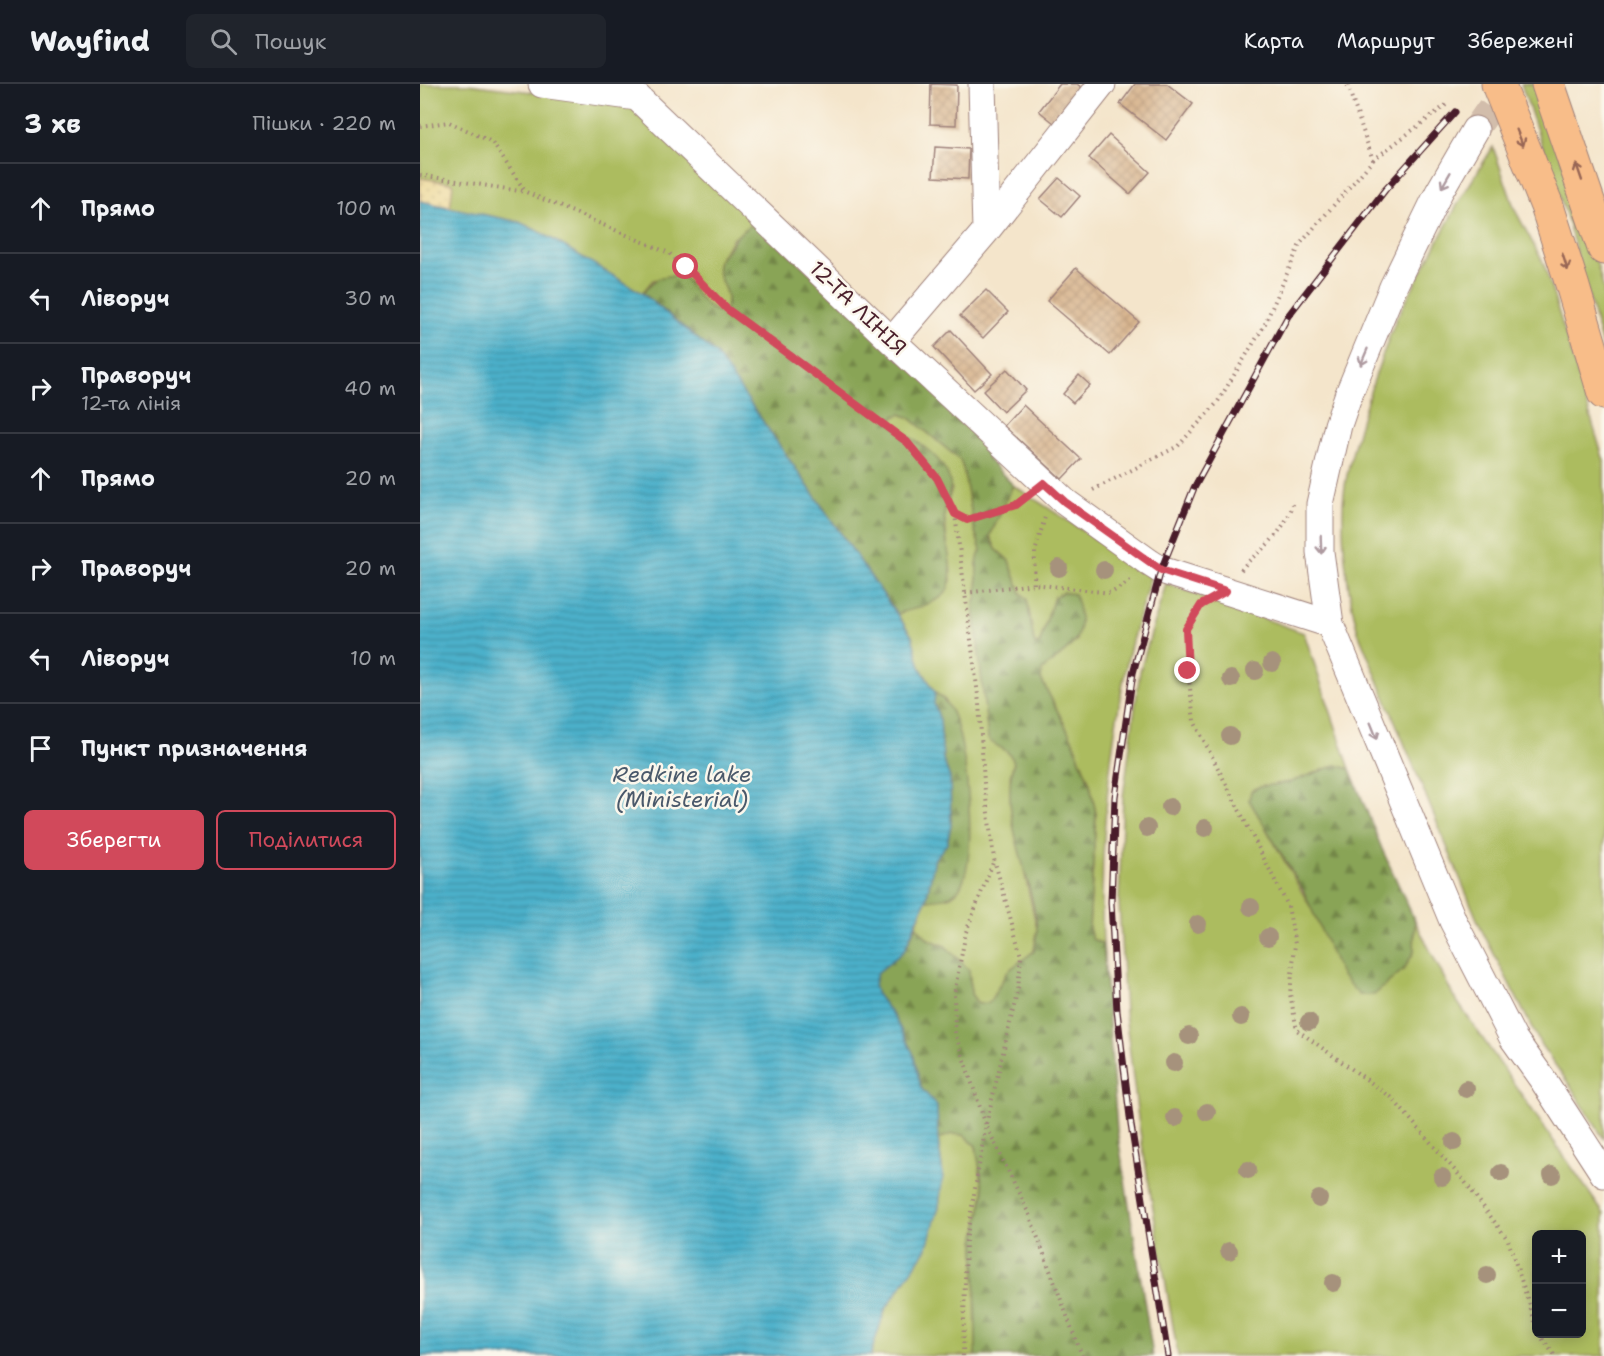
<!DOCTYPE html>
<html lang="uk">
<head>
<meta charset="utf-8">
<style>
	:root { --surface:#171b24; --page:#20242c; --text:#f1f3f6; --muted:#9ea1a6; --line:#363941; --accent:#d1495b }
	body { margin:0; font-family:"Shantell Sans",sans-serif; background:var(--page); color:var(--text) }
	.controls { position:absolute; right:18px; bottom:18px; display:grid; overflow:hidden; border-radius:9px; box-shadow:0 3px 15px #0003 }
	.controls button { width:54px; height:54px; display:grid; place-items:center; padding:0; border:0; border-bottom:2px solid var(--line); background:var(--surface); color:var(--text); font:30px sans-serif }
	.stop { position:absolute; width:18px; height:18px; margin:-14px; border:4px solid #d1495b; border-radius:50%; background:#fff }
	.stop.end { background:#d1495b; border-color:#fff; box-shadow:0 2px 6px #0008 }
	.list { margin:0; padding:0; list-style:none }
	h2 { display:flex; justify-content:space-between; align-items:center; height:78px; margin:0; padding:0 24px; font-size:26px }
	h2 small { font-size:20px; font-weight:400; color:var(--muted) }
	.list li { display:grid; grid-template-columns:39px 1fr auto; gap:18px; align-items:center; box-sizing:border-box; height:90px; padding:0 24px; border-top:2px solid var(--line) }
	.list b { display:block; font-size:22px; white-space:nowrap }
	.list p { margin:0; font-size:20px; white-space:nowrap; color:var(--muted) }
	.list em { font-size:20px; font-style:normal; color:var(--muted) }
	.actions { display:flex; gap:12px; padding:18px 24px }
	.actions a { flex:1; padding:14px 0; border:2px solid var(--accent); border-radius:9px; text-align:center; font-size:21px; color:var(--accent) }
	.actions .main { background:var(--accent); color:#fff }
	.icon { flex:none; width:33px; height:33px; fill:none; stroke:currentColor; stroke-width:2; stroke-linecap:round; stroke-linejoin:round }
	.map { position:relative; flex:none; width:1184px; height:1272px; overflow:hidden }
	header { display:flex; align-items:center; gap:36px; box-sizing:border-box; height:84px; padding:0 30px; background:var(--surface); border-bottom:2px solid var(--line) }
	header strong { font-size:28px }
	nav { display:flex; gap:33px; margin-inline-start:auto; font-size:21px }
	.search { width:420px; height:54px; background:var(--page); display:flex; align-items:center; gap:15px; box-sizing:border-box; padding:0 21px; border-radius:9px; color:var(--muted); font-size:22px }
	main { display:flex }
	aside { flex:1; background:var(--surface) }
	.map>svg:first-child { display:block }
	.grass { fill:#acbc5f; stroke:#7b6e45; stroke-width:1.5; fill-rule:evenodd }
	.forest { fill:url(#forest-firs); stroke:#6a6240; stroke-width:1.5 }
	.sand { fill:url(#sand-dots); stroke:#9c7c64; stroke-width:1.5 }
	.water { fill:url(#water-rules); stroke:#4a687a; stroke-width:1.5 }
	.building { fill:url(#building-cross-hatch) }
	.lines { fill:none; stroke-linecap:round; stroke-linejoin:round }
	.street-tunnel { stroke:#d2bdab; stroke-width:27; stroke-dasharray:27 14; stroke-linecap:butt }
	.street-casing { stroke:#9f827b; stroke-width:29 }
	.primary-casing { stroke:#9f827b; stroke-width:35 }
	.path { stroke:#9f827b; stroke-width:4; stroke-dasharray:1.5 4.5; stroke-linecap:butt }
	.street { stroke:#fff; stroke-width:27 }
	.primary { stroke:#f8bd89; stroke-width:33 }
	.rail-casing { stroke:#4a1f2b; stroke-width:7 }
	.rail { stroke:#fbf7ec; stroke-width:4.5; stroke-dasharray:14; stroke-linecap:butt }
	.tree { fill:#a6927c }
	.oneway { stroke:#986655 }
	.oneway2 { stroke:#ae9aa0 }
	.route { stroke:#d1495b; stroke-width:8 }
	.labels { text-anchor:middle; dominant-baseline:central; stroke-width:5; stroke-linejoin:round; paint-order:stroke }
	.street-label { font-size:21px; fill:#4a1f2b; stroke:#fbf7ec }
	.water-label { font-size:22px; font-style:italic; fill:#4a596b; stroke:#fbf7ec }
</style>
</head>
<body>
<header>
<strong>Wayfind</strong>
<div class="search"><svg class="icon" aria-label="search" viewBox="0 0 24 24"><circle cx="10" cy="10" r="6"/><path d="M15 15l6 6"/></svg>Пошук</div>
<nav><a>Карта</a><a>Маршрут</a><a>Збережені</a></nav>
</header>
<main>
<aside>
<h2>3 хв<small>Пішки · 220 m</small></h2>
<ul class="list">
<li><svg class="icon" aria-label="ahead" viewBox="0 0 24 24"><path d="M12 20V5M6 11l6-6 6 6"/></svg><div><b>Прямо</b></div><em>100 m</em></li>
<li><svg class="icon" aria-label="left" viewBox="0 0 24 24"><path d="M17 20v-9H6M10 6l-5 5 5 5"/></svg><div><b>Ліворуч</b></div><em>30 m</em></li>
<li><svg class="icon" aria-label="right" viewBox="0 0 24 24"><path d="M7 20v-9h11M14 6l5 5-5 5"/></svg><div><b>Праворуч</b><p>12-та лінія</p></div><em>40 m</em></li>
<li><svg class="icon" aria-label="ahead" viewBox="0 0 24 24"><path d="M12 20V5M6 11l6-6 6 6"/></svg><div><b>Прямо</b></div><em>20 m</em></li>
<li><svg class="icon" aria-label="right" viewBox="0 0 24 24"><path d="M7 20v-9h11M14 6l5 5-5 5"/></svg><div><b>Праворуч</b></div><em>20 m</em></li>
<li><svg class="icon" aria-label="left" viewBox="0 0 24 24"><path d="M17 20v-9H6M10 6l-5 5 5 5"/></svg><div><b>Ліворуч</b></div><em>10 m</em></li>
<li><svg class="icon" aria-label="arrive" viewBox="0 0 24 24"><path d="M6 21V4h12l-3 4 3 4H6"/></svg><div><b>Пункт призначення</b></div></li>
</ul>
<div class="actions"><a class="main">Зберегти</a><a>Поділитися</a></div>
</aside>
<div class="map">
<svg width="1184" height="1272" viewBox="0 0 1184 1272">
	<defs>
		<pattern id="forest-firs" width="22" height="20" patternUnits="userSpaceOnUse" patternTransform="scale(1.5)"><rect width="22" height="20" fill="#89a456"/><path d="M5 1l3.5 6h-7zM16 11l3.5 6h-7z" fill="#728547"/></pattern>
		<pattern id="sand-dots" width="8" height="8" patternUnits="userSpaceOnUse" patternTransform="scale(1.5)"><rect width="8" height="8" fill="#eeda9e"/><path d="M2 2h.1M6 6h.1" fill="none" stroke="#cebb88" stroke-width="1.8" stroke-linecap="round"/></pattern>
		<pattern id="water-rules" width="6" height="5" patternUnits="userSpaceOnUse" patternTransform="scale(1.5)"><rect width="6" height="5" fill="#4bb0ca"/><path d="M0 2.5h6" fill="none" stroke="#408fa4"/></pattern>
		<pattern id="building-cross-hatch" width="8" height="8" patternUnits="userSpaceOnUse" patternTransform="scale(1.5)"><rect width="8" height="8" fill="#d8b58f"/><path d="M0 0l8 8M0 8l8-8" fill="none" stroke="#bb9b7c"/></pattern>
	</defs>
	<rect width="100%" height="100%" fill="#fbf7ec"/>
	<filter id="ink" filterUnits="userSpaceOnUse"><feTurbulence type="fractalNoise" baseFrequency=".0167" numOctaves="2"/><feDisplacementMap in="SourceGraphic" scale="12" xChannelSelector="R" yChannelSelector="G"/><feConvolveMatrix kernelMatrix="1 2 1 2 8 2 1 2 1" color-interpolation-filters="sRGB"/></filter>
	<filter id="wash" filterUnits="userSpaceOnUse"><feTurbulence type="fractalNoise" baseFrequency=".008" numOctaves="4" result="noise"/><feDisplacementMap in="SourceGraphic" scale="24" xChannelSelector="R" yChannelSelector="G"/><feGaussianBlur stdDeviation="1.35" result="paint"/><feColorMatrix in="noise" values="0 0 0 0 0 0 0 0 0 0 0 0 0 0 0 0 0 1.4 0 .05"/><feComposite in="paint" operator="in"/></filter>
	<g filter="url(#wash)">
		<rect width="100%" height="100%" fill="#f4e5cb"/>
		<!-- grass -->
		<path class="grass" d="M0 0H46L162 14 215 24 346 142 313 154C309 162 300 171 298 180 295 197 313 206 305 227 286 232 274 204 263 192L233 196 222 209 122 149 99 138 0 117Z
			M1101 0H1116L1176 176 1184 206V268L1146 131Z
			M1073 63 1095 126 1124 180 1184 377V1055L1151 1003 1121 961 1061 845 938 548C928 508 922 468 923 426 923 403 929 381 935 359 946 316 961 274 977 233L1040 116Z
			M481 330 490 334 540 376 543 384 555 447 561 466C551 488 563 501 554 521L568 654C579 666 587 662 594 678L590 693 605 791 617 845 614 868 588 887 569 919 558 920 551 910 549 886 525 862 508 855 496 842 506 816 531 812 548 715 542 670 534 634 525 616 515 608 500 583 492 552 477 530 515 516 531 497 524 428 532 405 474 342 472 337 475 332Z
			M593 401 731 491C722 523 711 555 705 588 688 677 679 770 683 860L671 855 669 844 676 730 670 700 652 655 621 595V586L657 556 634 513 620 558 617 561 614 558 607 515 601 509 589 477 576 465 570 452Z
			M746 499 884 549 930 685 916 681 871 698 839 703 830 716 891 824 994 868 995 837 1034 913 1184 1130V1272H758L719 1042 705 929 699 818 703 713 720 587ZM1116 1150H1162V1250H1116Z
			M532 1050 544 1051 556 1062 564 1109 555 1159 556 1272H450L465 1226 506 1166 523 1091 518 1055Z"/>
		<!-- forest -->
		<path class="forest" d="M336 139 552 340 568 375 593 401 570 452 576 465 589 477 601 509 607 515 614 558 616 561 620 558 634 513 643 508 654 510C658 518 659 525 660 534 662 561 641 570 622 586L621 595 652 655 670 700 676 730 669 844 672 855 683 860 697 1046 733 1272H556L555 1159 564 1109 556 1062 544 1051 532 1050 518 1055 517 1022 501 1004 493 969 474 933 456 909 454 900 457 889 484 867 496 842 508 855 525 862 549 886 551 910 558 920 569 919 588 887 614 867C615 860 617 851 617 844 612 790 578 732 594 678 587 662 579 666 568 655L554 521C563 501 551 488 561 466L555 447 543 384 540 376 490 334 481 330 475 332 472 337 474 342C491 354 516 368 526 387 535 405 528 409 525 426 520 448 539 489 526 508 519 519 489 526 477 530L296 270 223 209C235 193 242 191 263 192 274 204 286 232 305 227 313 206 296 198 298 181 299 174 304 170 308 165 316 152 322 145 336 139Z
			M515 608C524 615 530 622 534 633 547 666 559 775 539 805 532 815 517 815 506 816L515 774 527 760 531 741 530 694 523 675 520 636 514 620Z
			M916 681 930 685 962 765 995 837 994 868 984 885 954 911H939L921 891 883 806 829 716 831 707 839 703 871 698Z"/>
		<!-- sand -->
		<path class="sand" d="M0 94 33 99 30 124 0 117Z"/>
		<!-- water -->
		<path class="water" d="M0 117 99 138 122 149 222 209 296 270 492 552 500 583 515 608 514 620 520 636 523 675 530 694 531 741 527 760 515 774 506 816 484 867 457 889 454 900 456 909 474 933 493 969 501 1004 517 1022 518 1055 523 1091 519 1123 506 1166 465 1226 450 1272H0Z"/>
		<g id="blocks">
			<!-- building -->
			<path class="building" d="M511 0 537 1 536 41 510 40Z
				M640 0H657L662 4 634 39 619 27Z
				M715 0H747L773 20 746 56 700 20Z
				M689 51 730 88 710 110 669 74Z
				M515 63 549 65 548 95 513 93Z
				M639 94 660 112 642 133 620 115Z
				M656 184 719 238 690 271 627 217Z
				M566 206 588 228 563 254 540 232Z
				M531 246 572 290 554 306 514 263Z
				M587 285 606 306 583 328 563 307Z
				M659 291 670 301 653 319 643 310Z
				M603 321 661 375 642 395 584 342Z"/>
		</g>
	</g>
	<g filter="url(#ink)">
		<use href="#blocks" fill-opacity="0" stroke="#9f827b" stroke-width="1.5"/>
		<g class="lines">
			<!-- street-tunnel -->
			<path class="street-tunnel" d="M1055 46 1087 0"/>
			<defs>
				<path id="street" d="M122 0 217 13 472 257 645 418 730 479 741 486 910 540
					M562 0 566 147
					M1055 46 1019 108 973 203 928 312 918 341 900 420V468L910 540 1033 837 1093 954 1123 996 1184 1090
					M472 257 566 147 682 0"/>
				<path id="primary" d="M1078 0 1127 122 1152 200 1184 309
					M1128 0 1184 164"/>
			</defs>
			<!-- street casing -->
			<use href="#street" class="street-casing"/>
			<!-- primary casing -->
			<use href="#primary" class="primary-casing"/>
			<!-- path -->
			<path class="path" d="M0 42 29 38 72 58 105 107
				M953 76 1026 21
				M0 91 106 108 249 169 307 225 487 358 517 394 535 430 545 509
				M673 406 758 362 797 319 844 242 880 160 953 76 927 0
				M535 430 547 436 596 421 606 414
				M821 486C829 475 839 469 848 460 858 450 869 434 873 420
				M614 500 615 468 625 433
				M779 525 766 545 768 587 774 637 868 822 875 860 870 910 877 946 971 1013 1045 1098 1088 1156 1116 1241
				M1119 1250 1135 1272
				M543 1272 546 1157 566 1041 535 949 534 910 546 848 574 776
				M662 1272 609 1130 566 1041 598 905 601 872 574 775 564 699 559 619 545 509 614 500 691 509 712 496"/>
			<!-- street -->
			<use href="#street" class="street"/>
			<!-- primary -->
			<use href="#primary" class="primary"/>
			<defs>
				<path id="rail" d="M748 1272 711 1041 697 927 691 818 695 713 713 589 741 486 774 404 868 232 965 106 1035 28"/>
			</defs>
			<!-- rail casing -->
			<use href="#rail" class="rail-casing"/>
			<!-- rail -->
			<use href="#rail" class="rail"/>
		</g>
		<!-- trees -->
		<g class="tree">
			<circle cx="639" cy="484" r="9"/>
			<circle cx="684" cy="486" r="9"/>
			<circle cx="852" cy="579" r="9"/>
			<circle cx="835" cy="587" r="9"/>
			<circle cx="811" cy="595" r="9"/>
			<circle cx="810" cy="652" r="9"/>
			<circle cx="750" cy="723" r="9"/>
			<circle cx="727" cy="744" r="9"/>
			<circle cx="785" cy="744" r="9"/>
			<circle cx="831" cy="823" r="9"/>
			<circle cx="778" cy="840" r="9"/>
			<circle cx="848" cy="853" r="9"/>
			<circle cx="821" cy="933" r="9"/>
			<circle cx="889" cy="938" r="9"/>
			<circle cx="769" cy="952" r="9"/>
			<circle cx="754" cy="979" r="9"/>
			<circle cx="1046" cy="1005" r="9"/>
			<circle cx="787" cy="1028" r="9"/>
			<circle cx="755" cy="1034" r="9"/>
			<circle cx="1034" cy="1058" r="9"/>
			<circle cx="828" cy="1086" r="9"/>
			<circle cx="1081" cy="1089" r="9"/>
			<circle cx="1132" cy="1091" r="9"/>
			<circle cx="1022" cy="1093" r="9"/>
			<circle cx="899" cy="1115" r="9"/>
			<circle cx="809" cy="1167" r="9"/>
			<circle cx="1067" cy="1191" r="9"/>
			<circle cx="913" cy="1199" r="9"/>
		</g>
		<!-- one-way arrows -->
		<defs><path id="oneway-shaft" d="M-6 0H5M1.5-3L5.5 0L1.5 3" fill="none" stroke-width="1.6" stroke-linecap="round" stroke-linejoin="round" transform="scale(1.5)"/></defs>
		<g class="oneway">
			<use href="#oneway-shaft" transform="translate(1100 54) rotate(68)"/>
			<use href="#oneway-shaft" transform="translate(1159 88) rotate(-109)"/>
			<use href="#oneway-shaft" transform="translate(1145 178) rotate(72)"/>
		</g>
		<g class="oneway2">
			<use href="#oneway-shaft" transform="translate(1026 96) rotate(120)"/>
			<use href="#oneway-shaft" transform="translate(944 273) rotate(113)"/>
			<use href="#oneway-shaft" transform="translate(901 461) rotate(88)"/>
			<use href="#oneway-shaft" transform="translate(954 647) rotate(68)"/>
		</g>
	</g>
	<g class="lines" filter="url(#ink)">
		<!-- route -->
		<path class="route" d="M266 183 307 225 487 358 517 394 535 430 547 436 596 421 624 399 645 418 741 486 806 507 781 521 766 545 768 587"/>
	</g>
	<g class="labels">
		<!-- street labels -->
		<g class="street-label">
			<text transform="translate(438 224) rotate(44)">12-ТА ЛІНІЯ</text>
		</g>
		<!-- water labels -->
		<g class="water-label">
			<text x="262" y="690">Redkine lake<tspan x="262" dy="25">(Ministerial)</tspan></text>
		</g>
	</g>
</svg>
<div class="controls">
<button>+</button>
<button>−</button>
</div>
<div class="stop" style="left:266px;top:183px"></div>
<div class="stop end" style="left:768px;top:587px"></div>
</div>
</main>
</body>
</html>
